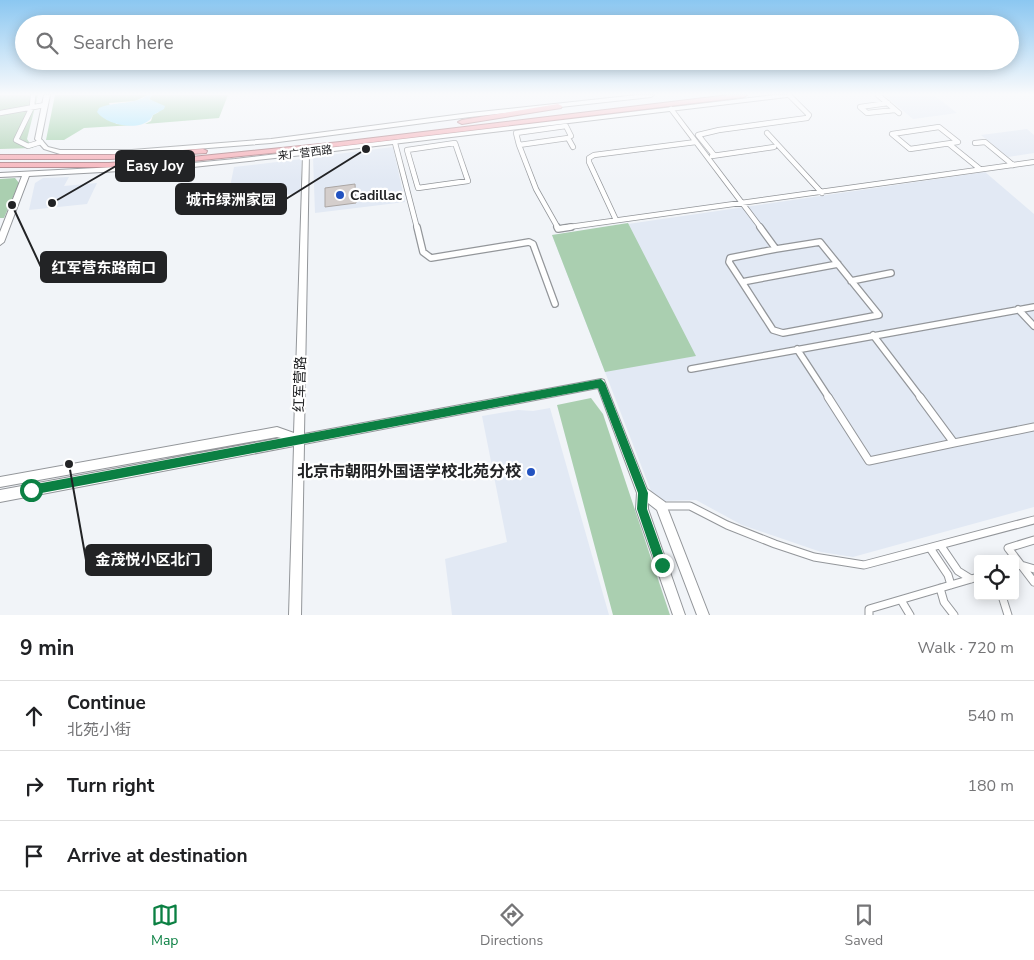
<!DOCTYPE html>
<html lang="en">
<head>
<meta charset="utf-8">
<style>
	:root { --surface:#fff; --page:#f2f2f2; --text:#202124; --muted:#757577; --line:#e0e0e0; --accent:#0b8043 }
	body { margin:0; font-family:"Nunito Sans","Noto Sans SC",sans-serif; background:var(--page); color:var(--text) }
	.controls { position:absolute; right:15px; bottom:15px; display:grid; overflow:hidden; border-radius:5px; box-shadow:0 2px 12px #0003 }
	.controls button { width:45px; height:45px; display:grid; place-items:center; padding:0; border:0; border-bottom:1px solid var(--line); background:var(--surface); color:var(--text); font:25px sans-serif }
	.stop { position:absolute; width:15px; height:15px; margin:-11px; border:4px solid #0b8043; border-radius:50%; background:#fff }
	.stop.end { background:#0b8043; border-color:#fff; box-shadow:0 1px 5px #0008 }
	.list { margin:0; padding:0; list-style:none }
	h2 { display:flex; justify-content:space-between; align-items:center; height:65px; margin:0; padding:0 20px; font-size:21px }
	h2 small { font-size:16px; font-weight:400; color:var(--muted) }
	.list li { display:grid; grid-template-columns:32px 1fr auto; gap:15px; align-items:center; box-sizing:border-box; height:70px; padding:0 20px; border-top:1px solid var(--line) }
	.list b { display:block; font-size:19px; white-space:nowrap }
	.list p { margin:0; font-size:16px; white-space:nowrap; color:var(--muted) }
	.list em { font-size:16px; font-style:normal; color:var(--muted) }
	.icon { flex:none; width:28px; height:28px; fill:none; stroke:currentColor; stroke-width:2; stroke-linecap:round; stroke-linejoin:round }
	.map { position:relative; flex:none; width:1034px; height:615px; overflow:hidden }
	.search { position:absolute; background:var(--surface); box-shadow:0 2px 12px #0003; left:15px; right:15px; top:15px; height:55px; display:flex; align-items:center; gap:12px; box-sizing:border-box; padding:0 18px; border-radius:28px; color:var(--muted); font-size:19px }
	.sheet { height:275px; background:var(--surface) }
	nav { display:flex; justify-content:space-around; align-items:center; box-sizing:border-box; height:70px; border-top:1px solid var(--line); background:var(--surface); font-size:14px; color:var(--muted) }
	nav a { display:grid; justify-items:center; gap:2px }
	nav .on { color:var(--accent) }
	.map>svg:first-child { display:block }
	.built { fill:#e2e9f4 }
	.green { fill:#aacfb0 }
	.forest { fill:#9dcea6 }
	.water { fill:#a0e4fe }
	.building { fill:#d4cecc; stroke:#aba6a4 }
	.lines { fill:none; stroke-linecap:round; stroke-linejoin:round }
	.street-far2-casing { stroke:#93969a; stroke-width:6 }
	.street-far1-casing { stroke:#93969a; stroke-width:8 }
	.street-casing { stroke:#93969a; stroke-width:9 }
	.secondary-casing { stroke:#93969a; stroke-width:2 }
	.highway-casing { stroke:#ac7e84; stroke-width:2 }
	.street-far2 { stroke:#fff; stroke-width:4.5 }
	.street-far1 { stroke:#fff; stroke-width:5.5 }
	.street { stroke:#fff; stroke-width:7 }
	.secondary { fill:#fff; fill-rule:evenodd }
	.highway { fill:#f6afb7; fill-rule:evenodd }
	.route { fill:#0b8043 }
	.poi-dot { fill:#2353c0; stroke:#fff; stroke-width:2 }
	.labels { text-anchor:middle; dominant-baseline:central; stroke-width:4.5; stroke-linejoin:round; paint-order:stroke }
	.far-street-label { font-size:11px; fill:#222325; stroke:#fff }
	.poi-label { font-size:14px; font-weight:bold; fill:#222325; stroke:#fff; text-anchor:start }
	.street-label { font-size:14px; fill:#222325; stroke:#fff }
	.near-poi-label { font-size:16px; font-weight:bold; fill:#222325; stroke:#fff; text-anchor:end }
	.leader { fill:none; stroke:#222325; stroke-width:2 }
	.callout-dot { fill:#222325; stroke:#fff; stroke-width:2 }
	.callout { fill:#222325; stroke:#222325; stroke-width:2 }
	.callout-label { font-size:15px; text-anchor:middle; font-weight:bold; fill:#fff }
</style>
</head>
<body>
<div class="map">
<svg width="1034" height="615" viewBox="0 0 1034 615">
	<rect width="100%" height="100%" fill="#f1f4f8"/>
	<!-- built -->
	<path class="built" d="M884 95H934L957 113 913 119Z
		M1027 129 1034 135V153L1008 157 981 135Z
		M393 147 405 202 315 213 313 157Z
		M302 159 300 193 227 202 234 167Z
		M985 172 1034 214V507L853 557 821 552 742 525 696 500 661 501 651 491 552 235Z
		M69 177 64 186 97 183 87 204 29 210 35 183 43 178Z
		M550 408 609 615H452L445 559 507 542 482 416 518 410 533 411Z"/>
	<!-- green -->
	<path class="green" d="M0 95H38L27 139 33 148 0 149Z
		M15 178 19 183 4 218H0V179Z
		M628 223 696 356 605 372 552 235Z
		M591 398 603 414 670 615H613L557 405Z"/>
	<!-- forest -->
	<path class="forest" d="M55 95H148L135 101 109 103 116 124 134 125 84 128 64 140H46Z
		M152 95H228L219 118 145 124 151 121 153 115 159 112V105L149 99Z"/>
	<!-- water -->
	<path class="water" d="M148 95H152L149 99 151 100 165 106 164 109 153 115C145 133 107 126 97 112L99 108C115 101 135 105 148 95Z"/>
	<!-- building -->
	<path class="building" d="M355 184 356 203 325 207V188Z"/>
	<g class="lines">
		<defs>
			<path id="street-far2" d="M33 95 32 107 16 140 28 146 41 142
				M878 95 899 113
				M888 103 860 107 867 113 895 110
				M671 109 761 228
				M0 113 45 105
				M939 127 958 142 910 149 892 134Z
				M767 133 822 193
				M395 143 417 228
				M455 143 468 181 418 188 407 150Z
				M975 143 985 142 1013 165
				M949 144 980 169
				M519 145 516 133 566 126 571 136 568 138
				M714 155 698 135 719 130 807 118 809 115 789 95
				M712 156 774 147
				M616 220 589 162V158L594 155 696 142
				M558 228 536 189 519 145 568 138 573 147
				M562 228 1034 162"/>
			<path id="street-far1" d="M417 227 423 252 431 258 529 242 533 244 555 304
				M557 227 558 229 571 227
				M776 249 730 258 729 262 742 282 838 264
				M851 281 891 273
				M742 282 773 330 783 333 879 315 820 242 776 249 760 227
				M1018 309 1034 326
				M873 335 921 398
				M797 349 829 398
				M691 369 1034 307"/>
			<path id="street" d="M828 397 869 461 954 443 920 397
				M954 443 1034 427
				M661 506H690L727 525 775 544 814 557 864 565 1034 520
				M1034 540 1008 548 1034 582
				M941 546 958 571 971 579
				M930 548 948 575 951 585
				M1015 566 1021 565 1034 569
				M940 588 944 602 954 615
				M1002 596 1008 615
				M901 600 910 615
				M869 615V609L978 577"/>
			<path id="secondary" d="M44 95H50L41 139 48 147 60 150H132L271 139 470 113 637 95H654L651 97 470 117 271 143 132 154H60L44 149 35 139Z
				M774 95H790L787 97 309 154 304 434 601 379 604 380 647 489 665 502 709 615H697L657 510 648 503V509L685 615H673L636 509 637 493 598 388 304 444 301 615H289L294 446 0 502V490L281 438 277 437 0 487V477L277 427 294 433 303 155 193 167 29 176 4 242 0 245V232L22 176 0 177V173L193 163 235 159Z"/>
			<path id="highway" d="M729 95H747L744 97 340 146 182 162 109 167H0V163H109L182 158 340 142Z
				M558 104 562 106 561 108 462 124 458 122 462 120Z
				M203 149 207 151 206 153 110 159H0V155H110Z"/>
		</defs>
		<!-- street-far2 casing -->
		<use href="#street-far2" class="street-far2-casing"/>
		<!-- street-far1 casing -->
		<use href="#street-far1" class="street-far1-casing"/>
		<!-- street casing -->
		<use href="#street" class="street-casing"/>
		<!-- secondary casing -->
		<use href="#secondary" class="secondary-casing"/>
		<!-- highway casing -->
		<use href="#highway" class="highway-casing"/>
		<!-- street-far2 -->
		<use href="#street-far2" class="street-far2"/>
		<!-- street-far1 -->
		<use href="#street-far1" class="street-far1"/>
		<!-- street -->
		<use href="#street" class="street"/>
		<!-- secondary -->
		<use href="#secondary" class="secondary"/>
		<!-- highway -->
		<use href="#highway" class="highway"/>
	</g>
	<!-- sky -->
	<linearGradient id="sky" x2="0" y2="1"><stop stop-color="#8bc7f1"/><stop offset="0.52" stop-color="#f9fafc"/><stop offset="1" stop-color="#f9fafc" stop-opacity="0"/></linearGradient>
	<rect width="1034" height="181" fill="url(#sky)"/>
	<!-- route -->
	<path class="route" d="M601 379 605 383 648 493 647 509 667 565 665 569 662 570 658 569 656 565 637 509 638 493 598 388 31 495 26 490 31 485Z"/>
	<!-- markers -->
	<g class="poi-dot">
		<circle cx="340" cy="195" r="5"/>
		<circle cx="531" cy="472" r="5"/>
	</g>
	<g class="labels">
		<!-- far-street labels -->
		<g class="far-street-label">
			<text transform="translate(305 153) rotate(-7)">来广营西路</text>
		</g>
		<!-- poi labels -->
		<g class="poi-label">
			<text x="350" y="195">Cadillac</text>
		</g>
		<!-- street labels -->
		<g class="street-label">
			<text transform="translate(300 384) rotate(-88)">红军营路</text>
		</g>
		<!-- near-poi labels -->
		<g class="near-poi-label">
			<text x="521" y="472">北京市朝阳外国语学校北苑分校</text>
		</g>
	</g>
	<!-- callouts -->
	<path class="leader" d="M52 203L116 166M366 149L286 199M12 205L41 267M69 464L86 560"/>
	<g class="callout-dot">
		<circle cx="52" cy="203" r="5"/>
		<circle cx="366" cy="149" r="5"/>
		<circle cx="12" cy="205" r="5"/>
		<circle cx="69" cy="464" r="5"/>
	</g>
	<g class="callout">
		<rect x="116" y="151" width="78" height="30" rx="5"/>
		<rect x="176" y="184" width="110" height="30" rx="5"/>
		<rect x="41" y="252" width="125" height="30" rx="5"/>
		<rect x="86" y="545" width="125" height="30" rx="5"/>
	</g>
	<g class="callout-label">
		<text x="155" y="171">Easy Joy</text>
		<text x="231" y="205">城市绿洲家园</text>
		<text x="104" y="273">红军营东路南口</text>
		<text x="148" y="565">金茂悦小区北门</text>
	</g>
</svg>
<div class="controls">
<button><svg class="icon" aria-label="locate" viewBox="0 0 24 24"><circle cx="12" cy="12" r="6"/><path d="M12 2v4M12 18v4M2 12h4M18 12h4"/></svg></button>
</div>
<div class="stop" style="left:31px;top:490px"></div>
<div class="stop end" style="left:662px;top:565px"></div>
<div class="search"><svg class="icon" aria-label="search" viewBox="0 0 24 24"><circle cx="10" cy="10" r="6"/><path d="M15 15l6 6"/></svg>Search here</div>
</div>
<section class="sheet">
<h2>9 min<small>Walk · 720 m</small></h2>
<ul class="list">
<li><svg class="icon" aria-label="ahead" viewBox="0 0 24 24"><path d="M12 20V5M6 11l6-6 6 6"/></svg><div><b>Continue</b><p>北苑小街</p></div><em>540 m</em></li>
<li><svg class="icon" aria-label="right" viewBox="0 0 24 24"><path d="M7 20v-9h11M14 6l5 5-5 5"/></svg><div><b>Turn right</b></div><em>180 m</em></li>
<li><svg class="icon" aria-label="arrive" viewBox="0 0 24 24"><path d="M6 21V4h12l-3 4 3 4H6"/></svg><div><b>Arrive at destination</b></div></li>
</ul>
</section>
<nav>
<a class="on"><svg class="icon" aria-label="map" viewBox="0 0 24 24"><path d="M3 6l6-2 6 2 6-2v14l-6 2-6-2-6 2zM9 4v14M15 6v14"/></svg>Map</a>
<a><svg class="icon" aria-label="directions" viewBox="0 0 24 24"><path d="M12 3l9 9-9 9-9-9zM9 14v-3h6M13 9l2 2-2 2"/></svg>Directions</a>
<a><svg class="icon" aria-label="saved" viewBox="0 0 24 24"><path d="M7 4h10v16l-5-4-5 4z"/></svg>Saved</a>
</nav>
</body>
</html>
